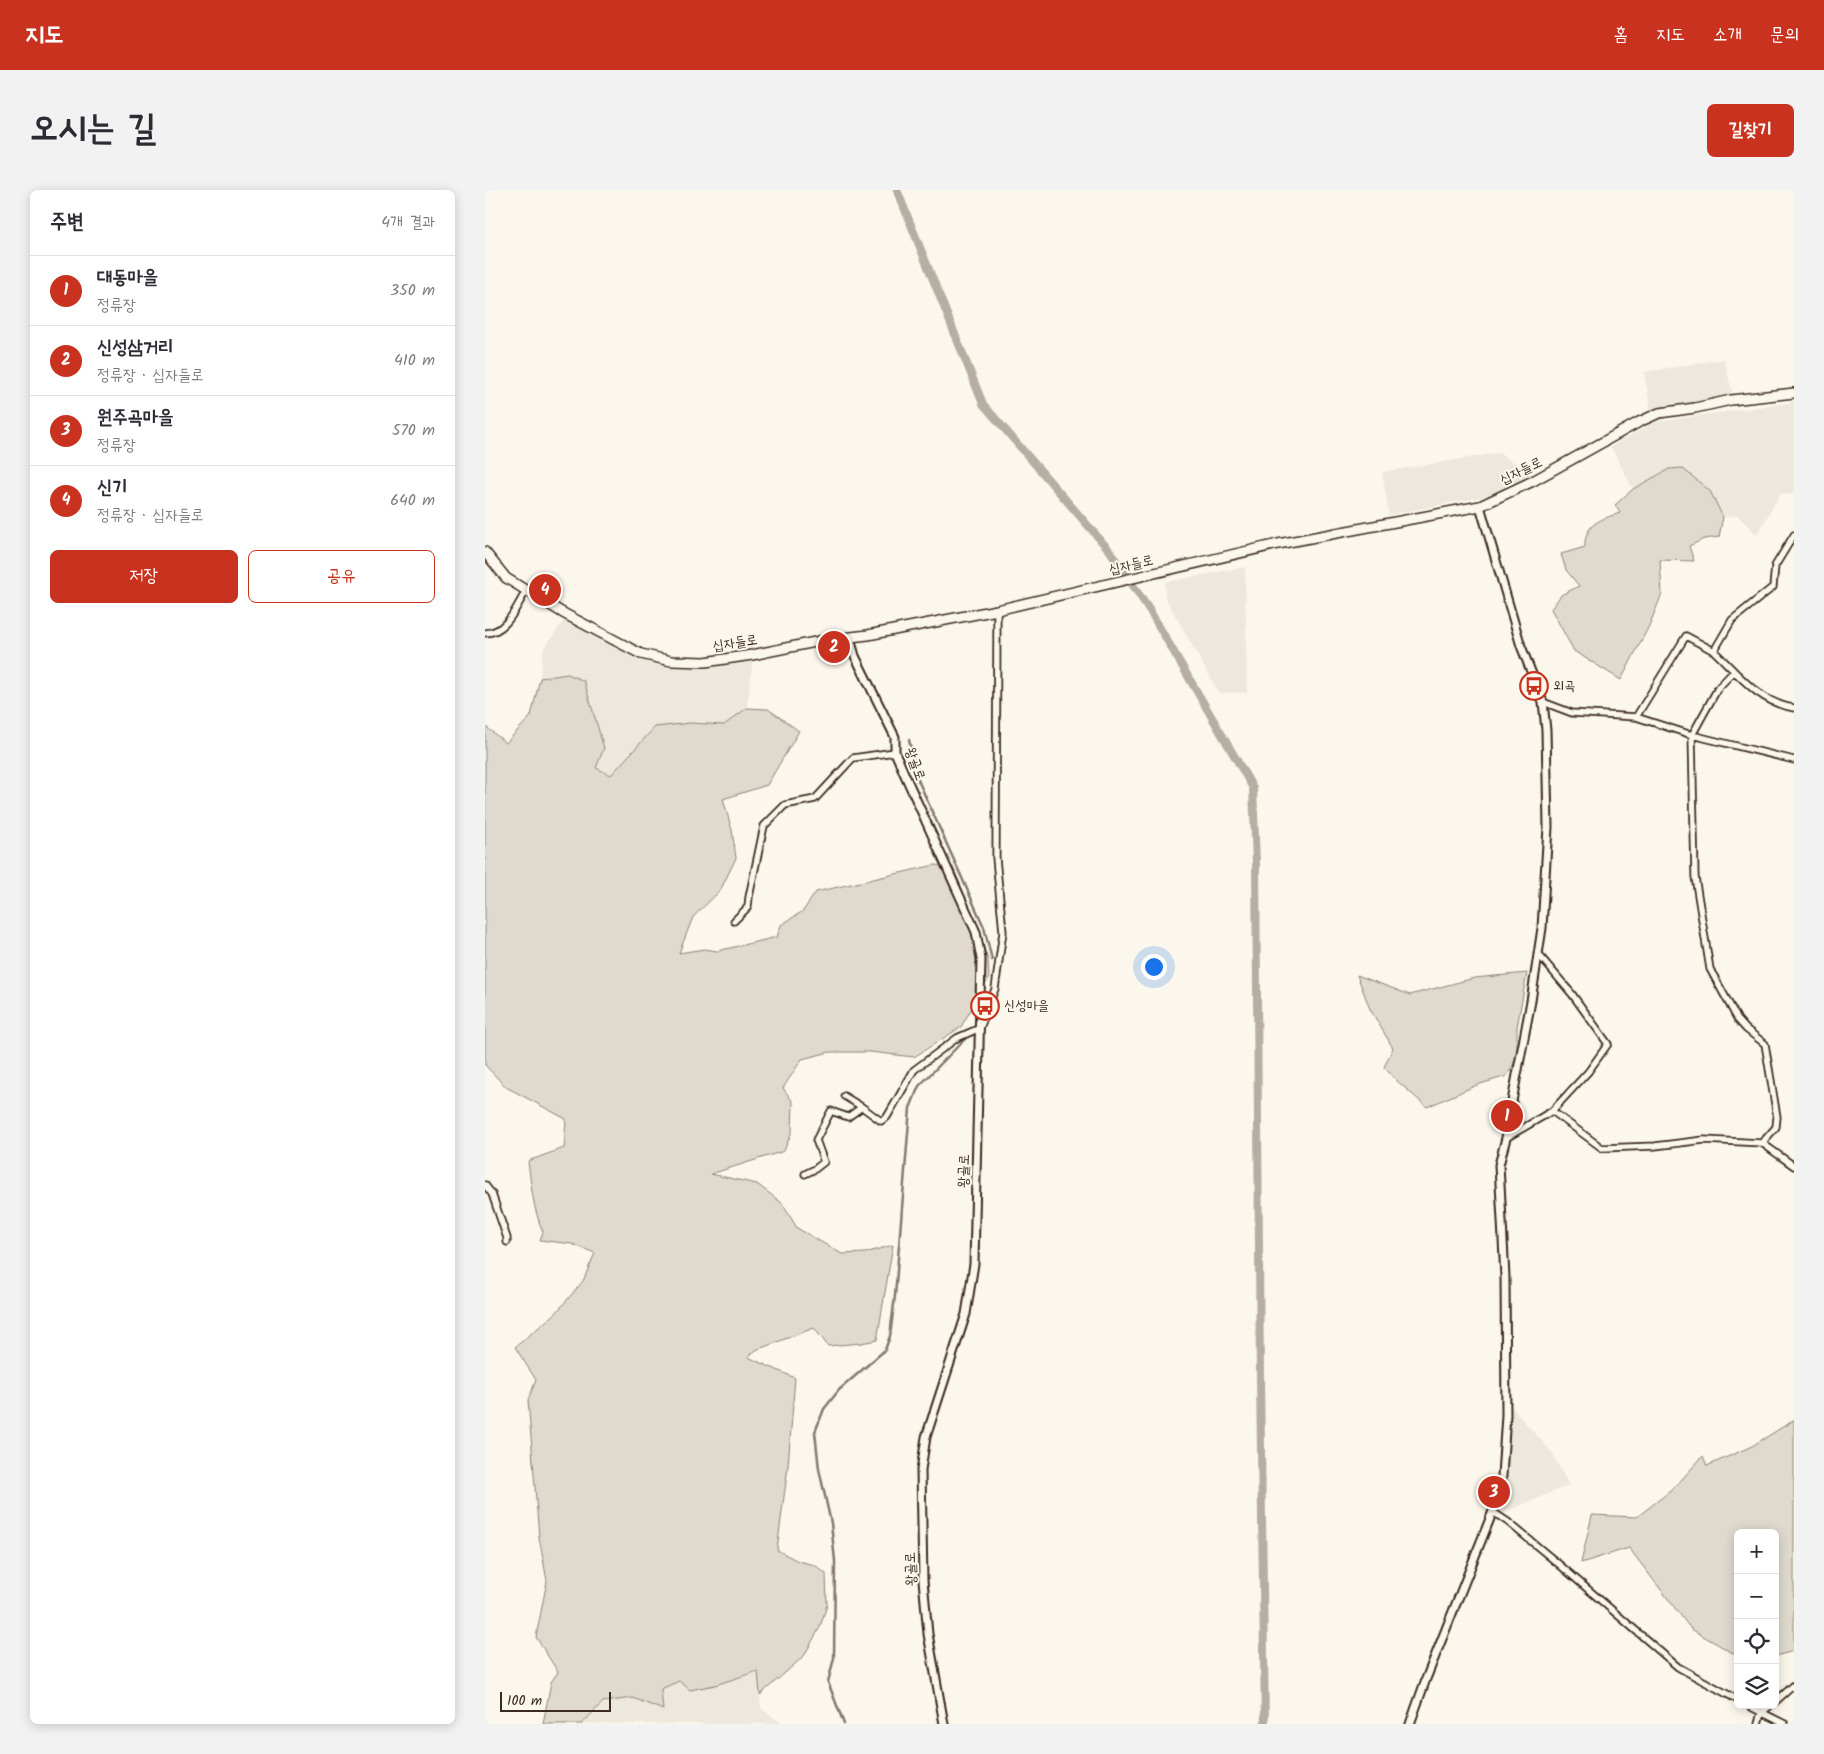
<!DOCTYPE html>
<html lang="ko">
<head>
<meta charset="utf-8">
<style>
	:root { --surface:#fff; --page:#f2f2f3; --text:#2b2b33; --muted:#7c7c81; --line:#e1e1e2; --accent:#c8321e }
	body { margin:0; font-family:Kalam,"Poor Story",sans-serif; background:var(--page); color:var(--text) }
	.controls { position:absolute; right:15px; bottom:15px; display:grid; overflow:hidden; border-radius:8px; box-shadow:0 2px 12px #0003 }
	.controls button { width:45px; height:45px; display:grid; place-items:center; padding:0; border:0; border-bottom:1px solid var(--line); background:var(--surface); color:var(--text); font:25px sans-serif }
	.scale { position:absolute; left:15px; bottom:12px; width:111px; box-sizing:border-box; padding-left:5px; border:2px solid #3b2a1e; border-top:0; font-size:14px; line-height:18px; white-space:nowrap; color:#3b2a1e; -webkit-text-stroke:4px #fbf7ec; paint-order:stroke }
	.you { position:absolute; left:668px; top:776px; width:18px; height:18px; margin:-12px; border:4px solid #fff; border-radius:50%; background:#1a73e8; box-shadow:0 0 0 8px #1a73e833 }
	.badge { display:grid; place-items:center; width:32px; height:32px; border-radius:50%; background:var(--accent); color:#fff; font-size:16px; font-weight:700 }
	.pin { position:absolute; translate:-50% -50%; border:2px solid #fff; box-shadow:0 1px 5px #0006 }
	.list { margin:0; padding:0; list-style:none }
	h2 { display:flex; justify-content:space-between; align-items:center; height:65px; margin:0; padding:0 20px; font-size:21px }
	h2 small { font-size:16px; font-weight:400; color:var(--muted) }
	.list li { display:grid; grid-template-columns:32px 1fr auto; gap:15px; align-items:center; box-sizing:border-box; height:70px; padding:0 20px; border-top:1px solid var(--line) }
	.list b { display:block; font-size:19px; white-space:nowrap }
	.list p { margin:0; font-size:16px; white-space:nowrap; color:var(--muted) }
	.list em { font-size:16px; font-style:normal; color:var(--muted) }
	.actions { display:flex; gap:10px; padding:15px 20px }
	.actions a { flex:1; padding:11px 0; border:1px solid var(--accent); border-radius:8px; text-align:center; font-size:18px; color:var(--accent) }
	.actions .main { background:var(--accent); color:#fff }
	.icon { flex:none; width:28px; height:28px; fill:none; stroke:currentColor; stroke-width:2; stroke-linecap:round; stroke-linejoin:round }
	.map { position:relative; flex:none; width:1309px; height:1534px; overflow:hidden; border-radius:8px }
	header { display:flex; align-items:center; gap:30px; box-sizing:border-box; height:70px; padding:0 25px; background:var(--accent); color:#fff }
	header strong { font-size:24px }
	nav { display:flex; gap:28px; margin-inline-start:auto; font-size:18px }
	.intro { display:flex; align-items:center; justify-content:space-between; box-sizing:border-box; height:120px; padding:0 30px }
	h1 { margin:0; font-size:35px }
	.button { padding:12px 22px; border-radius:8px; background:var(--accent); color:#fff; font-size:18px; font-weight:700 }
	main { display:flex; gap:30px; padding:0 30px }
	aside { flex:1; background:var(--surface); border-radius:8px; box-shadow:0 2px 12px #0003 }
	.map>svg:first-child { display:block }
	.built { fill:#ede8dd }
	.green { fill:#dfd9ce; stroke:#8d8276 }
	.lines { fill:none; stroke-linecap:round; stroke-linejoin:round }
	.stream { stroke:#85796d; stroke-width:2.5 }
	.canal { stroke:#b6aea2; stroke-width:8 }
	.minor-casing { stroke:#3b2a1e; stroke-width:9 }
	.tertiary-casing { stroke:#3b2a1e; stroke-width:11 }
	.secondary-casing { stroke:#3b2a1e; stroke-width:12 }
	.minor { stroke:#fbf7ec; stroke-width:5.5 }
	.tertiary { stroke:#fbf7ec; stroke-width:7 }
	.secondary { stroke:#fbf7ec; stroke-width:9 }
	.labels { text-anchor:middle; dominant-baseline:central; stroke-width:4; stroke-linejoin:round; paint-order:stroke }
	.street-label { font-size:14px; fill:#3b2a1e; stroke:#fbf7ec }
	.poi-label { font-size:14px; fill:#3b2a1e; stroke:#fbf7ec; text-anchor:start }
</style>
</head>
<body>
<header>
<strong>지도</strong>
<nav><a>홈</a><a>지도</a><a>소개</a><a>문의</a></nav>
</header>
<div class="intro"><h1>오시는 길</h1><a class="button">길찾기</a></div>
<main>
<aside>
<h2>주변<small>4개 결과</small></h2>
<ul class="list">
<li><span class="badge">1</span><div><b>대동마을</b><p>정류장</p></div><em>350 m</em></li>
<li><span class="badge">2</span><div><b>신성삼거리</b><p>정류장 · 십자들로</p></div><em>410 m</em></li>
<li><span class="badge">3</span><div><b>원주곡마을</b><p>정류장</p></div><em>570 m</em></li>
<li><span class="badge">4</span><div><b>신기</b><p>정류장 · 십자들로</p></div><em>640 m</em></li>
</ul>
<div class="actions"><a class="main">저장</a><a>공유</a></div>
</aside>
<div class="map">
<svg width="1309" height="1534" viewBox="0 0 1309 1534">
	<rect width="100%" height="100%" fill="#fbf7ec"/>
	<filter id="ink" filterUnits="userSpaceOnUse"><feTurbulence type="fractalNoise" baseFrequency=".02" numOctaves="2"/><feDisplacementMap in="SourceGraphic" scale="10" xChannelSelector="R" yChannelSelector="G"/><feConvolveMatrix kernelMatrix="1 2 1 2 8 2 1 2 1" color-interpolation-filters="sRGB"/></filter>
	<g filter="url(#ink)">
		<!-- built -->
		<path class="built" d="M1239 169 1248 205 1166 221 1159 182Z
			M1309 212V304H1295L1272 345 1253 326 1238 327 1224 301 1184 279 1148 299 1126 257 1169 232Z
			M1013 263 1048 284 1047 297 904 325 897 282Z
			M760 377 762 503H734L680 407V392Z
			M80 429 184 477 219 478 268 468 262 518 239 535 205 533 170 537 126 585 111 578 119 557 99 491 83 484 55 488 58 460Z
			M1026 1216 1067 1263 1084 1295 1018 1323Z
			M273 1481 276 1518 298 1534H97L118 1512 148 1508 177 1520 176 1499 194 1491 205 1500 230 1495Z"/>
		<!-- green -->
		<path class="green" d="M1197 278 1225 301 1238 327 1234 347 1219 349 1204 356 1209 371 1175 370 1177 404 1164 436 1136 490 1089 461 1066 419 1076 405 1094 396 1081 380 1076 364 1100 357C1099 334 1116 329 1135 323L1130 315 1148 299 1184 279Z
			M83 484 99 491 119 558 111 578 126 585 170 537 205 533 239 535 262 518 283 519 314 541 282 595 238 609 247 640 251 668 235 701 208 727 194 763 219 759 232 761 292 747 296 735 318 721 331 702 450 675 468 677 480 706 503 769 504 788 476 837 429 867 385 862H345L317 869 298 898 308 912 307 941 299 961 226 984 272 994 297 1013 312 1038 357 1064 380 1063 408 1055 392 1150 376 1153 343 1156 329 1138 271 1160 263 1167 310 1188 303 1276 292 1360 313 1371 330 1375 341 1384 342 1415 335 1437 319 1466 275 1505 273 1481 230 1495 205 1500 194 1491 176 1499 178 1520 148 1508 118 1512 97 1534H58L66 1492 73 1482 51 1447 62 1391 54 1347 43 1210 51 1190 30 1157 71 1123 98 1091 110 1063 87 1054 55 1050 58 1042C48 1019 46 995 43 971L79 958 81 929 21 897 0 875V536L21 553 46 526 55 488Z
			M1042 783 1032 837V868L1022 886 992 895 942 917 912 891 899 877 908 858 885 819 872 785 925 805 989 788Z
			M1309 1230V1461L1290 1466V1343H1253V1466L1206 1439 1144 1358 1096 1373 1107 1325 1152 1327 1189 1298 1218 1266 1222 1276 1267 1256Z"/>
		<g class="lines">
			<!-- stream -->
			<path class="stream" d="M424 550 433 590 499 737 507 770
				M359 1534 343 1492 349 1468 350 1371 346 1333 334 1279 330 1242 339 1219 354 1200 400 1160 405 1146 410 1106 425 918 434 896 480 849"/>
			<!-- canal -->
			<path class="canal" d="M412 0 498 214 625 361 665 421 768 598 771 673 775 1190 780 1534"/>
			<defs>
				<path id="minor" d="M0 443C22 443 31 417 41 401
					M1229 461C1252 483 1274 513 1309 518
					M1249 481 1233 498 1207 545 1309 570
					M1058 512 1087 523 1151 527 1201 446 1229 461 1247 430 1288 397 1290 376 1309 345
					M249 731 263 717 264 707 279 636 300 615 330 609 368 568 410 562
					M359 906 377 917
					M1067 921 1117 958 1170 956 1219 950 1277 953 1291 937 1292 927 1280 854 1261 839 1253 830 1225 779 1210 687 1207 545 1151 527
					M1021 948 1067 921 1103 882 1123 854 1087 804 1054 765
					M1277 953 1309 976
					M320 984 330 979 339 972 331 950 346 921 363 927 377 917 396 931 402 927 429 880 472 848 495 838 510 799 518 742 511 668 512 420
					M0 995 7 1004 22 1048V1052
					M1008 1322 1023 1332 1076 1376 1193 1477 1253 1510
					M1290 1512 1309 1495
					M1262 1515 1300 1534
					M1273 1534 1276 1523 1286 1515"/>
				<path id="tertiary" d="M365 448 370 466 410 547V562L419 583 491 742 496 769 489 1074 481 1124 441 1247 436 1280 438 1390 443 1444 459 1534
					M925 1534 941 1489 1016 1301 1021 1225 1020 1087 1014 975 1021 948 1028 906 1046 811 1057 738 1063 637 1061 540 1058 512 1036 456 995 316"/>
				<path id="secondary" d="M0 362 21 388 78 423 156 464 186 471 220 472 267 465 340 450 383 445 512 420 793 354 995 316 1048 291 1154 232 1174 223 1210 218 1246 210 1309 203"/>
			</defs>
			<!-- minor casing -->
			<use href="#minor" class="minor-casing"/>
			<!-- tertiary casing -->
			<use href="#tertiary" class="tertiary-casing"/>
			<!-- secondary casing -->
			<use href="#secondary" class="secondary-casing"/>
			<!-- minor -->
			<use href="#minor" class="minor"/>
			<!-- tertiary -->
			<use href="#tertiary" class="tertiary"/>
			<!-- secondary -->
			<use href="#secondary" class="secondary"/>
		</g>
	</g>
	<!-- icons -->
	<defs>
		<symbol id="bus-ring" viewBox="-11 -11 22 22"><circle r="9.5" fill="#fbf7ec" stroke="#c8321e" stroke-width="1.5"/><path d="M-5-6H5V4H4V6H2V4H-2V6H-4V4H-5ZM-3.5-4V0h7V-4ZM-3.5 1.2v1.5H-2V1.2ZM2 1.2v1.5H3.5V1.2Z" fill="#c8321e"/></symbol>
	</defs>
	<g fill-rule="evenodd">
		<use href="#bus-ring" x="1033" y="480" width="32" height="32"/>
		<use href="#bus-ring" x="484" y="800" width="32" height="32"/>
	</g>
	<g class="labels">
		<!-- street labels -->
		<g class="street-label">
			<text transform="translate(1036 281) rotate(-26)">십자들로</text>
			<text transform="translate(646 375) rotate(-13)">십자들로</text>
			<text transform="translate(250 453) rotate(-9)">십자들로</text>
			<text transform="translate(430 574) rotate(70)">왕골로</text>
			<text transform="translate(479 981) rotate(-88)">왕골로</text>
			<text transform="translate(426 1379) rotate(-92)">왕골로</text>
		</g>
		<!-- poi labels -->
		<g class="poi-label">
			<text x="1068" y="496">외곡</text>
			<text x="519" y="816">신성마을</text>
		</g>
	</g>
</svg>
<div class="controls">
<button>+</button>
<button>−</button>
<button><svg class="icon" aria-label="locate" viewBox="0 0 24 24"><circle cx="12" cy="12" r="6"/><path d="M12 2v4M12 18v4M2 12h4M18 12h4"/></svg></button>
<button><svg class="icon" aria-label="layers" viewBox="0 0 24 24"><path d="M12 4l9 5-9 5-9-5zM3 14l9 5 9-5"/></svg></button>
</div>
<div class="scale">100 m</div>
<div class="you"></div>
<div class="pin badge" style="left:1022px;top:926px">1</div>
<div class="pin badge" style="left:349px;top:457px">2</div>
<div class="pin badge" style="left:1009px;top:1302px">3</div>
<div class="pin badge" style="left:60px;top:400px">4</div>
</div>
</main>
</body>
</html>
